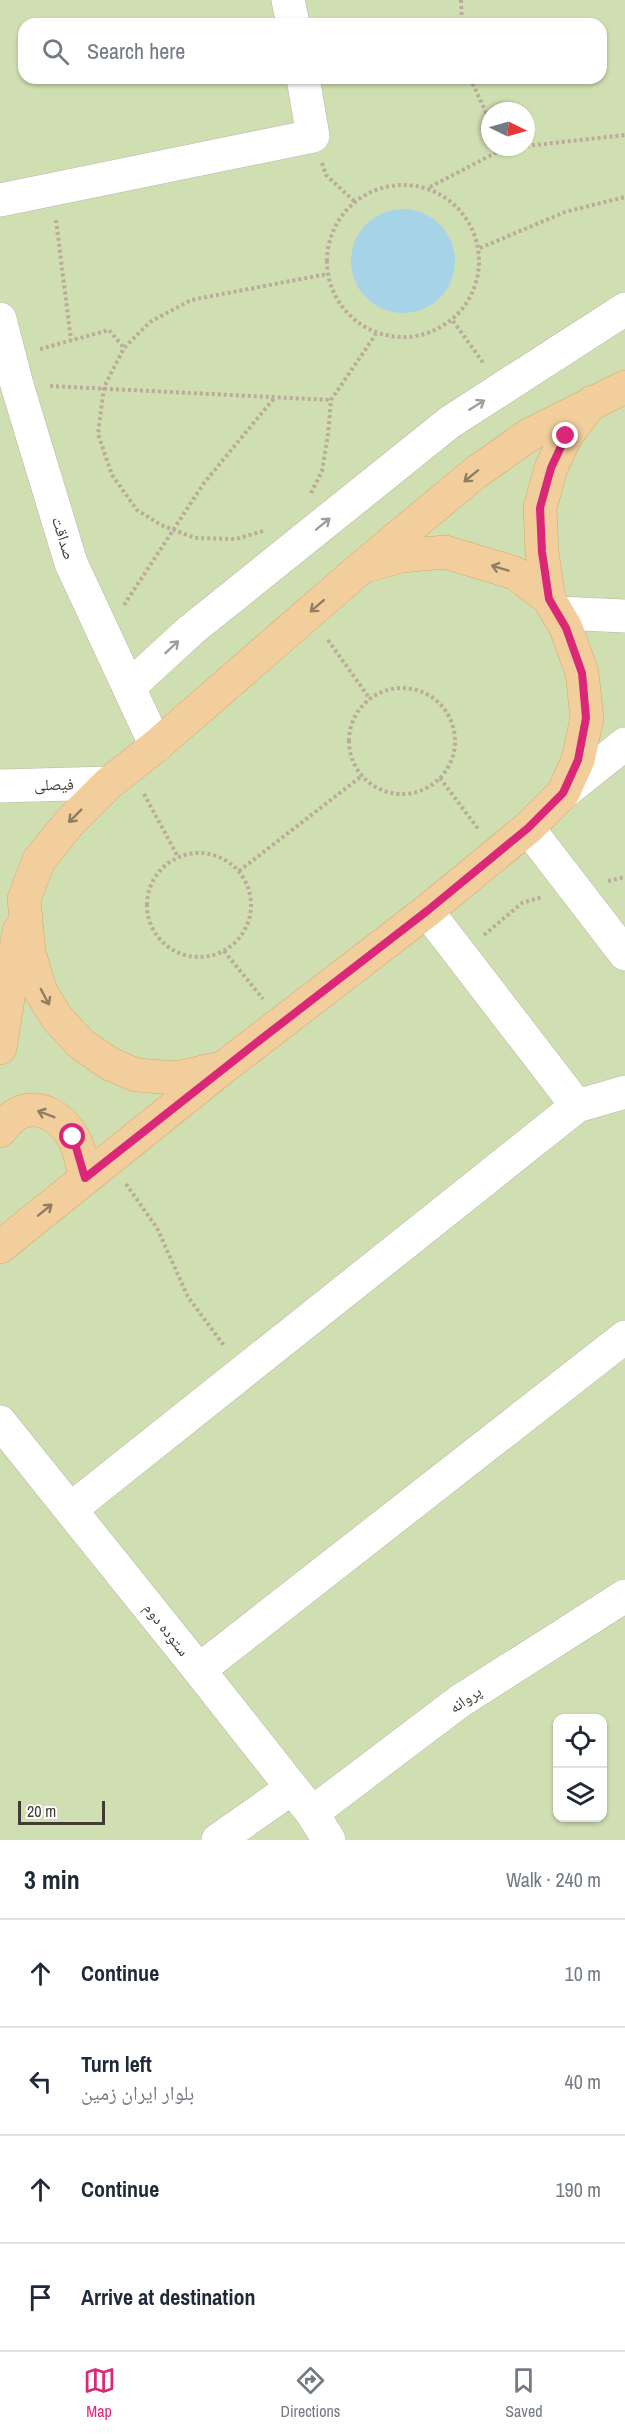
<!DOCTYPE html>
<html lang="en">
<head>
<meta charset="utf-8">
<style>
	:root { --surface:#fff; --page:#f6f6f7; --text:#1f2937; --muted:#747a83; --line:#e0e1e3; --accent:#db2777 }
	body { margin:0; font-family:"Archivo Narrow","Noto Naskh Arabic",sans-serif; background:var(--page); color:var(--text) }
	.controls { position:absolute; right:18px; bottom:18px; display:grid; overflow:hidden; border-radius:12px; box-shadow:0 2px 4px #0004 }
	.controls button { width:54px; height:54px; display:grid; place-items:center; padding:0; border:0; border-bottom:2px solid var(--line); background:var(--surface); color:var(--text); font:30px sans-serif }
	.compass { position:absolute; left:481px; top:102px; width:54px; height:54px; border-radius:50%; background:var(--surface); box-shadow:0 2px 4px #0004; rotate:95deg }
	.scale { position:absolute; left:18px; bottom:15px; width:87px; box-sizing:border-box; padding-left:6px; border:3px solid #413a35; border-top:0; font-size:16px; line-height:21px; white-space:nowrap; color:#413a35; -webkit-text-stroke:4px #fff; paint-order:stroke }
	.stop { position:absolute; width:18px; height:18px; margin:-14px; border:4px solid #db2777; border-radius:50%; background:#fff }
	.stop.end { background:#db2777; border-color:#fff; box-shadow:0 2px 6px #0008 }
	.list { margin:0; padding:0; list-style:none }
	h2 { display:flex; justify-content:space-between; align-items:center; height:78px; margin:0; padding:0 24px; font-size:26px }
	h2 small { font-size:20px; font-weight:400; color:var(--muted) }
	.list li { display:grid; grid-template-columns:39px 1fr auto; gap:18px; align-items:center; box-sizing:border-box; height:108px; padding:0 24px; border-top:2px solid var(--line) }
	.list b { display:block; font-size:22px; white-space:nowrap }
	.list p { margin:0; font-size:20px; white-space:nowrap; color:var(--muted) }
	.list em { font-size:20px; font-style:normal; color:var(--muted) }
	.icon { flex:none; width:33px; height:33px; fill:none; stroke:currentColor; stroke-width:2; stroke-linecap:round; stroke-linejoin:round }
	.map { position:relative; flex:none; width:625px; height:1840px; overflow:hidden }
	.search { position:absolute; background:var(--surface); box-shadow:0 2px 4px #0004; left:18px; right:18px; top:18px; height:66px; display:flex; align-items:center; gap:15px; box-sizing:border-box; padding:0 21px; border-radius:18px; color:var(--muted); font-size:22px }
	.sheet { height:510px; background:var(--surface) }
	nav { display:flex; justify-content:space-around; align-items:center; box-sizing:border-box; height:84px; border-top:2px solid var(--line); background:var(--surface); font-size:16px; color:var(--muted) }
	nav a { display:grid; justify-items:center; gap:3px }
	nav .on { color:var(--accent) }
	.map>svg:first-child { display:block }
	.green { fill:#d0dfb1; fill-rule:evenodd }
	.water { fill:#a6d4e6 }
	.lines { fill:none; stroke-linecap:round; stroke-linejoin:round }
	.minor-casing { stroke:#bdb4ab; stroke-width:34 }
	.major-casing { stroke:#d4a86d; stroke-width:34 }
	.path { stroke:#baab9b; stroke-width:4; stroke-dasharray:3 3; stroke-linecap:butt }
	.minor { stroke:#fff; stroke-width:33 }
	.major { stroke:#f1ce9b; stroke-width:33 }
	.oneway { stroke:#a09c9a }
	.oneway2 { stroke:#907d63 }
	.route { stroke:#db2777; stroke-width:8 }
	.labels { text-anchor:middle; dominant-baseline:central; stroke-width:5; stroke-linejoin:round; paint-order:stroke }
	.street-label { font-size:16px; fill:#413a35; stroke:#fff }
</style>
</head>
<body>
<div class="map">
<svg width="625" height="1840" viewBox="0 0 625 1840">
	<rect width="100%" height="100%" fill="#efeae4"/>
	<!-- green -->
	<path class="green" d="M0 0H625V1840H0ZM24 24H601V78H24ZM490 111H526V147H490ZM558 1718H602V1818H558Z"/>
	<!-- water -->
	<path class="water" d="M351 261a52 52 0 1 1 104 0a52 52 0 1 1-104 0Z"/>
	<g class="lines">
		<defs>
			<path id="minor" d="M288 0 293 24
				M0 200 313 136 303 78
				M0 319 17 385 71 563 156 746
				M558 613 625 616
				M129 687 191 630 450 422 625 309
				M0 786 109 783
				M563 793 625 744
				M528 828 625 954
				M577 1106 625 1092
				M0 1422 199 1670 312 1813 329 1840
				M71 1509 577 1106 427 911
				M199 1670 625 1337
				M312 1813 460 1701 625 1596
				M218 1840 292 1788"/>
			<path id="major" d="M369 565 401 556 445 552 515 573 549 599
				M0 1048 19 931
				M216 1069 176 1078 136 1075 110 1064 81 1044 57 1018 41 992 29 953 24 899 39 860 70 822 109 783 156 746 362 567 475 473 529 435 625 387
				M0 1131C5 1125 11 1117 17 1114 39 1102 62 1118 73 1137 80 1149 82 1164 85 1178
				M0 1247 224 1067 427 911 528 828 563 793 578 760 587 718 582 673 566 628 549 599 542 552 540 508 551 468 566 436 592 402"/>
		</defs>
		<!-- minor casing -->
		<use href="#minor" class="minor-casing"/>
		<!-- major casing -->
		<use href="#major" class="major-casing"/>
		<!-- path -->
		<path class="path" d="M461 0 462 24
			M470 78 490 121
			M526 146 625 135
			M322 163 326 175 354 201
			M327 261a76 76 0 1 1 152 0a76 76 0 1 1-152 0Z
			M430 187 503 149 519 147
			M56 220 71 340
			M480 248 565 212 625 197
			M453 321 484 364
			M40 349 109 330 124 348
			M50 386 331 400
			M311 493 322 471 328 434 331 400 376 334
			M263 531 236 539 195 538 161 525 137 510 112 475 98 434 104 387 124 348 150 322 191 300 327 274
			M124 605 204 483 275 397
			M328 640 370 699
			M349 741a53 53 0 1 1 106 0a53 53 0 1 1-106 0Z
			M440 778 479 830
			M144 794 178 857
			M147 905a52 52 0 1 1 104 0a52 52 0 1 1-104 0Z
			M239 871 363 775
			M608 881 625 877
			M484 935 522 903 542 897
			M224 951 263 999
			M126 1184 157 1228 188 1297 225 1347"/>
		<!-- minor -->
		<use href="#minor" class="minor"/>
		<!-- major -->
		<use href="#major" class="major"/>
	</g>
	<!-- one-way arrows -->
	<defs><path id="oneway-shaft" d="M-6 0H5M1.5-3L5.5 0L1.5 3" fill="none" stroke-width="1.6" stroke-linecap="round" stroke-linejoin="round" transform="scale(1.5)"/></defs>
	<g class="oneway">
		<use href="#oneway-shaft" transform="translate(477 405) rotate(-32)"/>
		<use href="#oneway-shaft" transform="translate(323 524) rotate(-39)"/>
		<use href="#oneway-shaft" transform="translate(172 647) rotate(-43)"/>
	</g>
	<g class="oneway2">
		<use href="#oneway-shaft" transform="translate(471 476) rotate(141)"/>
		<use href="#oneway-shaft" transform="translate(500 568) rotate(-163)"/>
		<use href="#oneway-shaft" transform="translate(317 606) rotate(139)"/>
		<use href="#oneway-shaft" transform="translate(75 816) rotate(135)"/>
		<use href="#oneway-shaft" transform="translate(45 997) rotate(62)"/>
		<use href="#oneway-shaft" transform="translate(46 1114) rotate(-159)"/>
		<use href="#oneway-shaft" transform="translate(45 1210) rotate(-39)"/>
	</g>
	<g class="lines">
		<!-- route -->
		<path class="route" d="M73 1137 85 1178 260 1040 427 911 528 828 563 793 578 760 586 718 582 673 566 628 549 599 542 552 540 508 551 468 566 436"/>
	</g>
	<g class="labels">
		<!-- street labels -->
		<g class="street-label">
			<text transform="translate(64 538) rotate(73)">صداقت</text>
			<text transform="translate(54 784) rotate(-1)">فیصلی</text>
			<text transform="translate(167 1629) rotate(52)">ستوده دوم</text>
			<text transform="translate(465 1699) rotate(-34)">پروانه</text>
		</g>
	</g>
</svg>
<div class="controls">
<button><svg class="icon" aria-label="locate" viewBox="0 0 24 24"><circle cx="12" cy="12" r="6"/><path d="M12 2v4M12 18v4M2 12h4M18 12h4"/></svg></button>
<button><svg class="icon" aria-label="layers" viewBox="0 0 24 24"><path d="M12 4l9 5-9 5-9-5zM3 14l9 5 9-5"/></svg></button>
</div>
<svg class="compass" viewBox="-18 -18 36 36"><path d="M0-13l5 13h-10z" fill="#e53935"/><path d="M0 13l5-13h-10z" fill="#747a83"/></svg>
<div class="scale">20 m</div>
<div class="stop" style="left:73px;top:1137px"></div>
<div class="stop end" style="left:566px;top:436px"></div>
<div class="search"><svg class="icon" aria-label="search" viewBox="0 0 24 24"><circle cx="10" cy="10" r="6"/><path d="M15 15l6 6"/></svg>Search here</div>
</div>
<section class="sheet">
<h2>3 min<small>Walk · 240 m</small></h2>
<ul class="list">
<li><svg class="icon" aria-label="ahead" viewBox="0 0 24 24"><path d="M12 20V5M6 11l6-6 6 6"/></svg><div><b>Continue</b></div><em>10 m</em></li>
<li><svg class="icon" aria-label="left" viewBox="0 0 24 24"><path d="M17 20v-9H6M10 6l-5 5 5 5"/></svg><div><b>Turn left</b><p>بلوار ایران زمین</p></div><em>40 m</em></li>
<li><svg class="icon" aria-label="ahead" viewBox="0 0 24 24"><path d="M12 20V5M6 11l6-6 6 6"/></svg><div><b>Continue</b></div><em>190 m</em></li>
<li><svg class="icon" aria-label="arrive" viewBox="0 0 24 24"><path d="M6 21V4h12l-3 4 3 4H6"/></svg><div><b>Arrive at destination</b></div></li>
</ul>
</section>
<nav>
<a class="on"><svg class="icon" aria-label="map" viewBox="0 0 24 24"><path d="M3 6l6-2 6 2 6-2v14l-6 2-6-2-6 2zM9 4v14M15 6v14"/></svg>Map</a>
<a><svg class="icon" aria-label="directions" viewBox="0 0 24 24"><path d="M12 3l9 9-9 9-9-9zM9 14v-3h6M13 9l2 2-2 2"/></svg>Directions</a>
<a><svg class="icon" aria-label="saved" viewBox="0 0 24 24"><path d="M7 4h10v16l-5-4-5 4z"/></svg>Saved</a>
</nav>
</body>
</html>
